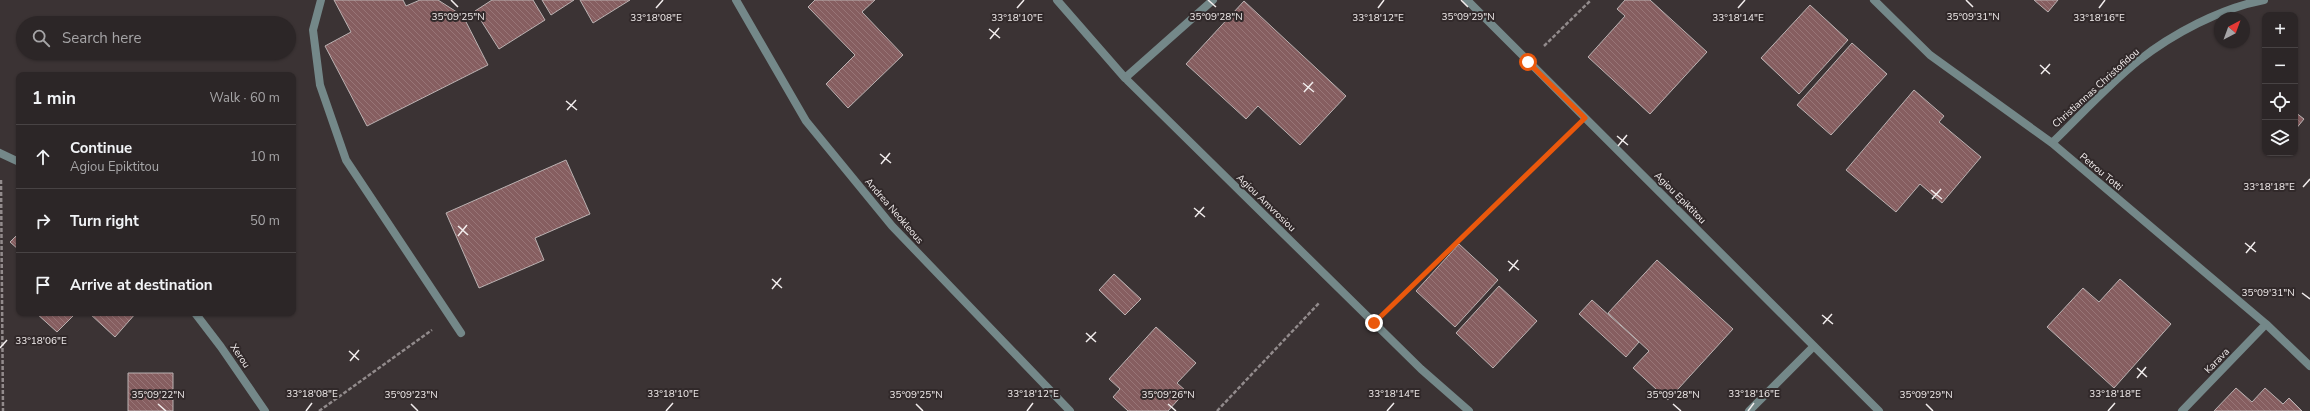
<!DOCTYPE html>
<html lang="en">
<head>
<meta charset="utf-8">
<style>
	:root { --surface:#2c2627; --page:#383233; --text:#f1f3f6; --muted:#a6a5a7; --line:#484344 }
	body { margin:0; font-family:"Nunito Sans",sans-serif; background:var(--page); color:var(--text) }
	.controls { position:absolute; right:12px; top:12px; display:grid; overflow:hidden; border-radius:8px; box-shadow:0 1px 3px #0004 }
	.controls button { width:36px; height:36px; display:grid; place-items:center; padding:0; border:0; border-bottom:1px solid var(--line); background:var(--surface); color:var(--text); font:20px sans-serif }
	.compass { position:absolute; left:2214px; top:12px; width:36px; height:36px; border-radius:50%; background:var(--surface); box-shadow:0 1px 3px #0004; rotate:41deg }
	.stop { position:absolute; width:12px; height:12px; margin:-9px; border:3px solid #ea580c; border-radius:50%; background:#fff }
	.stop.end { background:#ea580c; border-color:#fff; box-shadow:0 1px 4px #0008 }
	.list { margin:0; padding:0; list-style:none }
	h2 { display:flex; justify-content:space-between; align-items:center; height:52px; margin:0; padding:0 16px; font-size:17px }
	h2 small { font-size:13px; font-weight:400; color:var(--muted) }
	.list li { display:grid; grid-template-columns:26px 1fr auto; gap:12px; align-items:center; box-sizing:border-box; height:64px; padding:0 16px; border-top:1px solid var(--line) }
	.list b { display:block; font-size:15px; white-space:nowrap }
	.list p { margin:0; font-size:13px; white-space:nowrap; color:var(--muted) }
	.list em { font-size:13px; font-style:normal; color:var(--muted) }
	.icon { flex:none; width:22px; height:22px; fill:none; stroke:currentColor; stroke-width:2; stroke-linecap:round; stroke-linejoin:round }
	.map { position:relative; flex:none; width:2310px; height:411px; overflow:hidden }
	.search { position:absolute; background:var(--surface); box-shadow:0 1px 3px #0004; left:16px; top:16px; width:280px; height:44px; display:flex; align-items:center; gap:10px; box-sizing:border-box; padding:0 14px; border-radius:22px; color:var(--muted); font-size:15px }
	.panel { position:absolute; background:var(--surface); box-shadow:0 1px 3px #0004; left:16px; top:72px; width:280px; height:244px; border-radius:8px }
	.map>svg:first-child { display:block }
	.building { fill:url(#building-back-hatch); stroke:#bbb2b2 }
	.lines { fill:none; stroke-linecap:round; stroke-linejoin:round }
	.path { stroke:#928b8c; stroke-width:2.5; stroke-dasharray:4 2; stroke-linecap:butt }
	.street { stroke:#748889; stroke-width:8 }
	.route { stroke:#ea580c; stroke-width:5 }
	.ticks { fill:none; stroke:#f2eded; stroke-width:1.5 }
	.labels { text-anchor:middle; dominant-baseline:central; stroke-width:4; stroke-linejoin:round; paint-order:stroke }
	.street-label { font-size:10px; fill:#f2eded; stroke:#31292a }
	.ticks-label { font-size:10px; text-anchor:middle; fill:#f2eded; stroke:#31292a; stroke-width:4; stroke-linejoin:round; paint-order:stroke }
</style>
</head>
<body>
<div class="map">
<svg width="2310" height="411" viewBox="0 0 2310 411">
	<defs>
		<pattern id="building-back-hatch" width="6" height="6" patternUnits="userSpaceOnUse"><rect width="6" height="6" fill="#865e60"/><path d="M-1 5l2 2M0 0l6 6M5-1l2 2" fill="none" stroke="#987577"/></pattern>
	</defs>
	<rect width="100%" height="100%" fill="#3b3334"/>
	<!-- building -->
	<path class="building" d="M334 0H403L406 6 420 0H438L463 16 488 65 367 126 325 46 351 32Z
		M492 0H533L545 20 499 49 475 11Z
		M542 0H574L551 15Z
		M580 0H630L593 23Z
		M815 0H875L862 12 903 55 848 108 826 84 855 55 808 7Z
		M1625 0H1650L1707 52 1650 114 1588 57 1625 16 1617 9Z
		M2034 0H2058L2048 12Z
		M1244 1 1346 96 1300 145 1258 106 1246 119 1186 64Z
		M1810 5 1848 40 1799 94 1761 58Z
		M1852 43 1887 74 1831 135 1797 105Z
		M1914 90 1944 116 1939 122 1981 157 1942 203 1920 184 1896 212 1846 170Z
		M2295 112 2304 119 2295 130Z
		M566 160 590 214 535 238 544 260 479 288 446 213Z
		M19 233V250L10 242Z
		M1459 244 1498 280 1455 327 1416 291Z
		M1657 260 1733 329 1668 400 1633 368 1649 351 1608 313Z
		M1114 274 1141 299 1125 315 1099 290Z
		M2120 279 2171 324 2114 388 2047 327 2083 288 2099 302Z
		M1499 286 1537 321 1493 368 1456 333Z
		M1592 300 1639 342 1626 357 1579 314Z
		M36 313H76L57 332Z
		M89 313H136L115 337Z
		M1156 327 1196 363 1177 383 1186 391 1168 411H1128L1113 397 1120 389 1109 379Z
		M128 373H173V411H128Z
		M2236 388 2252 402 2265 388 2283 404 2289 398 2302 411H2214Z"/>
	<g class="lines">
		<!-- path -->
		<path class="path" d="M1544 46 1591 0
			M1 180 3 411
			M1390 307 1569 133
			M319 411 432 330
			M1217 411 1320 302"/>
		<!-- street -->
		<path class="street" d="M321 0 313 30 320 85 346 160 461 333
			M736 0 806 121 892 226 1070 411
			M1057 0 1125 78 1421 369 1469 411
			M1467 0 1879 411
			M1874 0 1930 55 2052 143 2266 324 2310 366
			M1125 78 1213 0
			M2052 143C2080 116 2108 85 2138 61 2172 34 2221 8 2264 0
			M0 153 19 162
			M195 313 221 347 265 411
			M1749 411 1814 346
			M2182 411 2266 324"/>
	</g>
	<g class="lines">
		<!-- route -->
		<path class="route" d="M1374 323 1585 118 1528 62"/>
	</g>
	<!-- ticks -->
	<path class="ticks" d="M451 0 458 7M1208 0 1216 7M1461 0 1468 7M1966 0 1973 7M656 8 663 0M1017 8 1024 0M1378 8 1384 0M1738 8 1745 0M2099 8 2105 0M989 29 1000 38M990 39 999 28M2040 65 2050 74M2041 74 2050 64M1303 83 1314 92M1304 92 1313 82M566 101 577 110M567 110 576 100M1617 136 1628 145M1618 146 1627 135M880 154 891 163M881 164 890 153M2303 187 2310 179M1931 190 1942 199M1932 199 1941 189M1194 208 1205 217M1195 217 1204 207M458 226 468 235M458 236 467 225M2245 243 2256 252M2246 253 2255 242M1508 261 1519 270M1509 271 1518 260M772 279 782 288M772 289 781 278M2302 293 2310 299M1822 315 1833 324M1823 324 1832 314M1086 333 1096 342M1086 342 1096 332M0 348 7 340M349 351 359 360M350 361 359 350M2137 368 2147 377M2137 378 2146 367M158 404 166 411M411 404 418 411M916 404 923 411M1168 404 1176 411M1673 404 1681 411M1926 404 1933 411M306 411 312 403M666 411 673 403M1027 411 1033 403M1387 411 1394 403M1748 411 1754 403M2108 411 2115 403"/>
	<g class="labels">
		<!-- street labels -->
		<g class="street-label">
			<text transform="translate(2096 88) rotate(-42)">Christiannas Christofidou</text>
			<text transform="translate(2101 172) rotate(40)">Petrou Totti</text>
			<text transform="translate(1680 198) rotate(45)">Agiou Epiktitou</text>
			<text transform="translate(1266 203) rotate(44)">Agiou Amvrosiou</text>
			<text transform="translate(894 211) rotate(49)">Andrea Neokleous</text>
			<text transform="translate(240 356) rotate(56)">Xerou</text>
			<text transform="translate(2217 361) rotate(-46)">Karava</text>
		</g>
	</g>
	<g class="ticks-label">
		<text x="458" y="20">35°09'25"N</text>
		<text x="1216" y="20">35°09'28"N</text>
		<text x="1468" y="20">35°09'29"N</text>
		<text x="1973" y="20">35°09'31"N</text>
		<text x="656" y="21">33°18'08"E</text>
		<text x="1017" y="21">33°18'10"E</text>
		<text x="1378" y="21">33°18'12"E</text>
		<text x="1738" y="21">33°18'14"E</text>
		<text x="2099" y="21">33°18'16"E</text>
		<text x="2269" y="190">33°18'18"E</text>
		<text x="2268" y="296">35°09'31"N</text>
		<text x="41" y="344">33°18'06"E</text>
		<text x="312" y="397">33°18'08"E</text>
		<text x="673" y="397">33°18'10"E</text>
		<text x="1033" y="397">33°18'12"E</text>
		<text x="1394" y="397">33°18'14"E</text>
		<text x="1754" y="397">33°18'16"E</text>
		<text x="2115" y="397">33°18'18"E</text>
		<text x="158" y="398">35°09'22"N</text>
		<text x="411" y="398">35°09'23"N</text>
		<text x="916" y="398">35°09'25"N</text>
		<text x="1168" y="398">35°09'26"N</text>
		<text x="1673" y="398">35°09'28"N</text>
		<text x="1926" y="398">35°09'29"N</text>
	</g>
</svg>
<div class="controls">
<button>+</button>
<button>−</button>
<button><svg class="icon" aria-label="locate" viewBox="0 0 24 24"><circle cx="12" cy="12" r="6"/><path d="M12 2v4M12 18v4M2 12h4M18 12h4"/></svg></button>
<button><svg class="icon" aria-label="layers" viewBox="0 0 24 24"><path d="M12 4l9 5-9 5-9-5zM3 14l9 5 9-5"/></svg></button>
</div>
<svg class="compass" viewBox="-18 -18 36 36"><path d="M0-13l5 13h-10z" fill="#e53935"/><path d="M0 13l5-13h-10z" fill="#a6a5a7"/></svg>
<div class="stop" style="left:1528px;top:62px"></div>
<div class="stop end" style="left:1374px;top:323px"></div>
<div class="search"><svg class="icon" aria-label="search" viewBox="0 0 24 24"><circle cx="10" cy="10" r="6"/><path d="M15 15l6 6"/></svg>Search here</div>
<section class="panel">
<h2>1 min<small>Walk · 60 m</small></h2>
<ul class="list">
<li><svg class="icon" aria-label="ahead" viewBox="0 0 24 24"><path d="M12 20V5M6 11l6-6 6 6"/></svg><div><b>Continue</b><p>Agiou Epiktitou</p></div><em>10 m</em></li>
<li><svg class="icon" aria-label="right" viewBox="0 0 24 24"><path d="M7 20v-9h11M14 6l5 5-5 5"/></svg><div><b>Turn right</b></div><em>50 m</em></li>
<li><svg class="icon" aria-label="arrive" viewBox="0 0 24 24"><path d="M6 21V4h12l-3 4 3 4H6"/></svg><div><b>Arrive at destination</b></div></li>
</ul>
</section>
</div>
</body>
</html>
